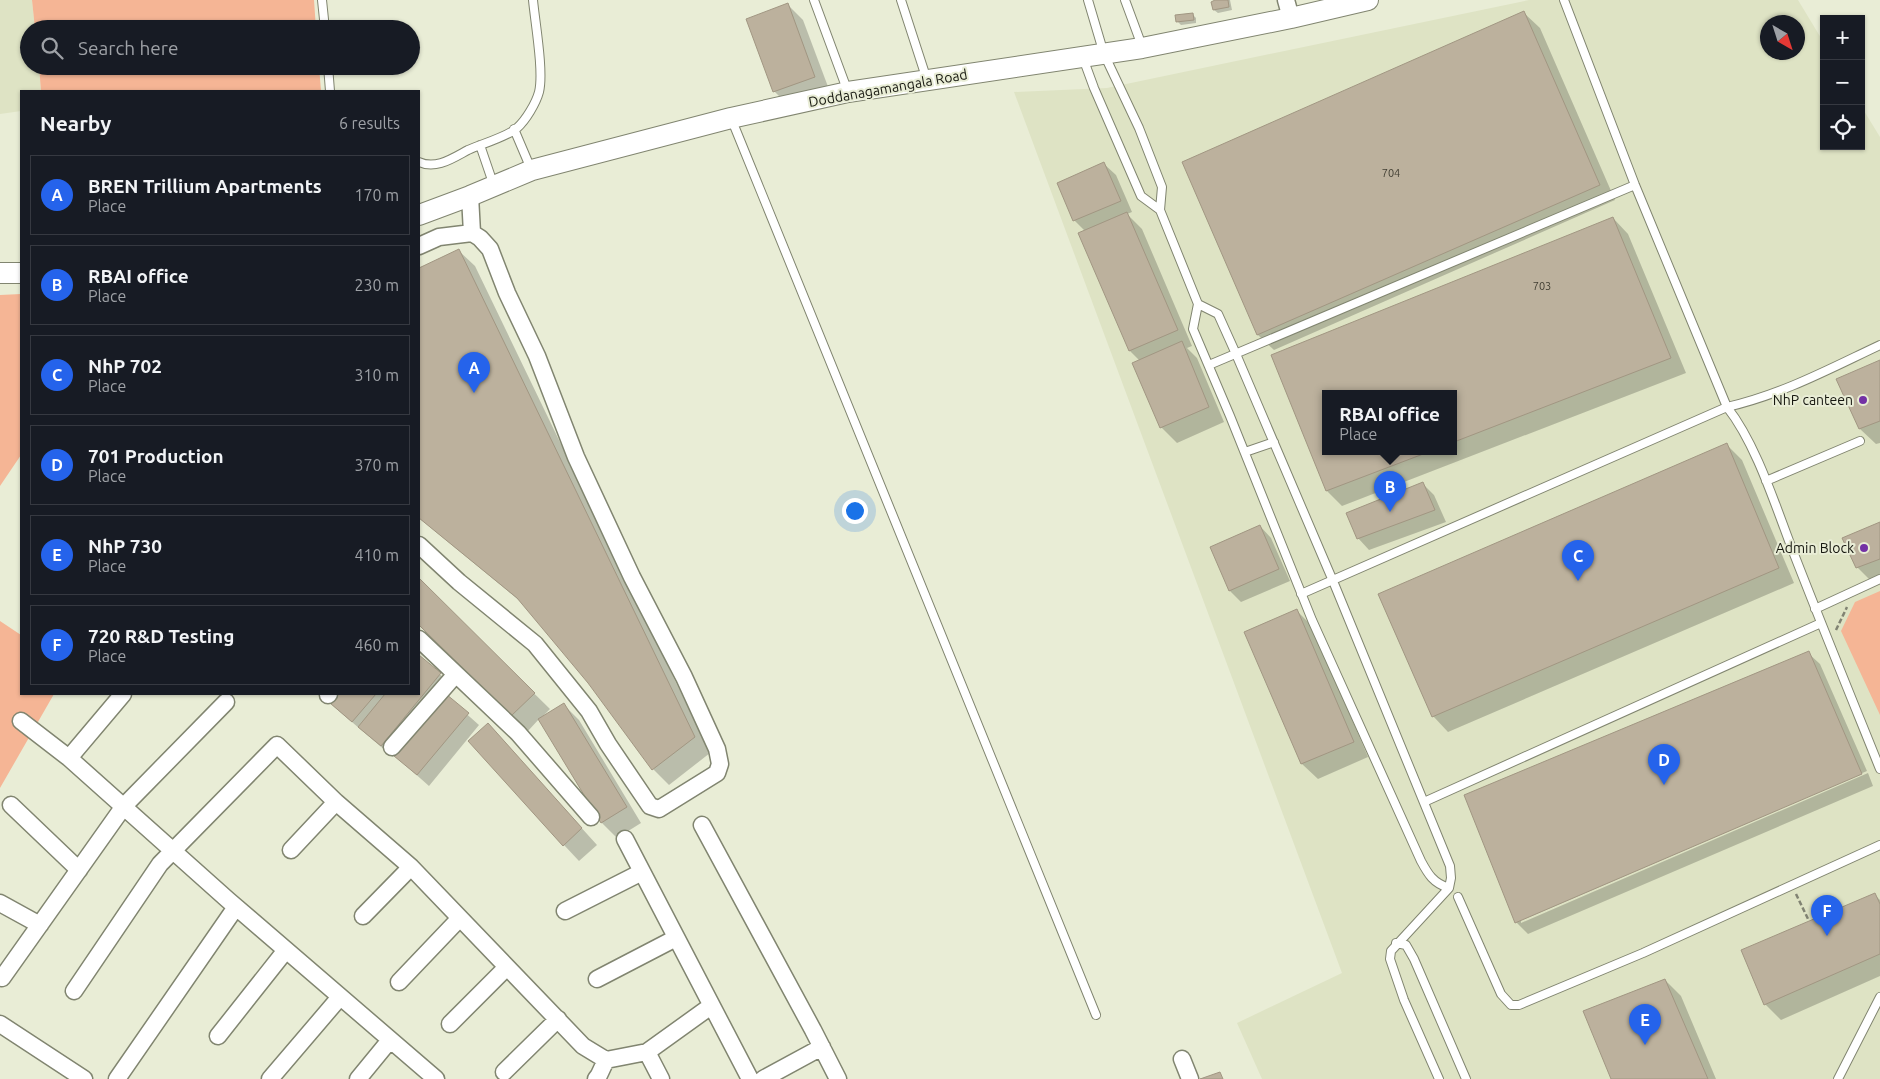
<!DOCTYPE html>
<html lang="en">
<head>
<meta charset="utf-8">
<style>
	:root { --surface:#171b24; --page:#242831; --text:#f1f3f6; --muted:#9ea1a6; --line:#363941; --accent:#2563eb }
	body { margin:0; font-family:Ubuntu,sans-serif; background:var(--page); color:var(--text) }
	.controls { position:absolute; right:15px; top:15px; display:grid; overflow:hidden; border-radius:0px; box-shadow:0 1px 4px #0004 }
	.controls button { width:45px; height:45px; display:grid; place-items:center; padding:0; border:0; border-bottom:1px solid var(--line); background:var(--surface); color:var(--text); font:25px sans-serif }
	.compass { position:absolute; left:1760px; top:15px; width:45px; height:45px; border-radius:50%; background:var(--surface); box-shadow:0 1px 4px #0004; rotate:141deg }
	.you { position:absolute; left:854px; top:510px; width:18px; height:18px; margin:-12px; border:4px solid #fff; border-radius:50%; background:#1a73e8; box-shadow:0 0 0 8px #1a73e833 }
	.badge { display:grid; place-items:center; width:32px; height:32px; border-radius:50%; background:var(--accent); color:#fff; font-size:16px; font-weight:700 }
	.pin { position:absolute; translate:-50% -41px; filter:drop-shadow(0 1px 2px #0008) }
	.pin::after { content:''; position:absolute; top:26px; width:18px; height:15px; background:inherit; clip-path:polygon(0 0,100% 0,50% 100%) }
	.popup { position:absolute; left:1322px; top:390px; width:135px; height:65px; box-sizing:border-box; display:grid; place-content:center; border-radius:0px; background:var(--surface); filter:drop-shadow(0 1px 4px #0005); font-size:16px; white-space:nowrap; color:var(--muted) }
	.popup b { font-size:19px; color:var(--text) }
	.popup::after { content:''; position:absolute; left:50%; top:100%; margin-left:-10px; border:10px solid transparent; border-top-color:var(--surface) }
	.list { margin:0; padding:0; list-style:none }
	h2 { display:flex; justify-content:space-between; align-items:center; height:65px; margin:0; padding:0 20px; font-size:21px }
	h2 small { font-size:16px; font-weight:400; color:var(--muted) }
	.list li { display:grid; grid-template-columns:32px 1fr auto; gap:15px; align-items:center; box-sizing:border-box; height:80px; margin:0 10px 10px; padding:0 10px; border:1px solid var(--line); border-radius:0px }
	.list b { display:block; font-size:19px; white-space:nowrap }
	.list p { margin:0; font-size:16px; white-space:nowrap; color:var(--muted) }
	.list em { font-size:16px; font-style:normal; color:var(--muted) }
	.icon { flex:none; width:28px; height:28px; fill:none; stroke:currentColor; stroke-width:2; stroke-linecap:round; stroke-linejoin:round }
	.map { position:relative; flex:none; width:1880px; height:1079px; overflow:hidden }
	.search { position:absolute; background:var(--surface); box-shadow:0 1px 4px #0004; left:20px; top:20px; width:400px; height:55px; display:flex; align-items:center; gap:12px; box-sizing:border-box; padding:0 18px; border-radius:28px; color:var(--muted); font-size:19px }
	.panel { position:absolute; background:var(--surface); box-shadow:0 1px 4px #0004; left:20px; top:90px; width:400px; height:605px; border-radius:0px }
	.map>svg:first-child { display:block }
	.built { fill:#dee3c4; fill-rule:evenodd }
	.green { fill:#f5b595 }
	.shadow { fill:#0003; fill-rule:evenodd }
	.building { fill:#bcb19d; stroke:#a19682 }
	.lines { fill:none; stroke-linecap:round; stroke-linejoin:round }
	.service-casing { stroke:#818570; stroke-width:10 }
	.minor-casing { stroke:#818570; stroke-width:19 }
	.tertiary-casing { stroke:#818570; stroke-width:22 }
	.path { stroke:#818373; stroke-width:2.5; stroke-dasharray:5 2.5; stroke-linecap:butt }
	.service { stroke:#fff; stroke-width:8 }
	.minor { stroke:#fff; stroke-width:16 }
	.tertiary { stroke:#fff; stroke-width:20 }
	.poi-dot { fill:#7331a5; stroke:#e9edd6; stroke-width:2 }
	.labels { text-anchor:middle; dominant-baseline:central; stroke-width:4; stroke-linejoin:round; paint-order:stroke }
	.number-label { font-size:11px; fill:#403e32 }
	.street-label { font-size:14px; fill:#16170f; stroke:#e9edd6 }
	.poi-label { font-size:14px; fill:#16170f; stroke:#e9edd6; text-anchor:end }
</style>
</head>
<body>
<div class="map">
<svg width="1880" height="1079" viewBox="0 0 1880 1079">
	<rect width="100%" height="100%" fill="#e9edd6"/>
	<!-- built -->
	<path class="built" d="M0 0H32L35 29H29V66H39L41 91H21V111L0 114Z
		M1529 0H1798L1824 43V146H1861V106L1880 137V1079H1262L1237 1023 1342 973 1014 92 1107 88ZM1768 22H1798V52H1768ZM1326 393H1454V451H1326Z"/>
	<!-- green -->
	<path class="green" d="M32 0H314L316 29H35Z
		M39 66H319L321 91H41Z
		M21 294V455L0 486V295Z
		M1880 591V715L1841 631 1855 602Z
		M0 621 21 635V694H54L0 788Z"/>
	<!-- shadow -->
	<path class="shadow" d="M1217 0H1230L1232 10 1218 13 1214 10 1213 3Z
		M787 4 803 20 830 92 790 107 775 92 748 19Z
		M1524 13 1540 28 1615 200 1274 350 1258 335 1184 163Z
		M1192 14 1196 18V23L1181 25 1177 21Z
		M1104 164 1116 175 1132 212 1127 214 1142 229 1192 346 1187 348 1197 358 1224 422 1177 443 1161 427 1140 361 1130 351 1080 234 1085 231 1074 220 1058 184Z
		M1613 218 1628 234 1686 373 1342 506 1327 491 1273 356ZM1326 393H1454V451H1326Z
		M459 251 475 266 710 753 669 785 653 769 589 682 526 606 419 518V270Z
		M1880 361V443L1876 444 1860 429 1838 380Z
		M1727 445 1742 460 1794 583 1448 732 1433 716Z
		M1423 484 1434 495 1446 522 1369 550 1358 538Z
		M1880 524V580L1873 583 1857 567Z
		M1260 526 1271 538 1290 581 1241 602 1230 591Z
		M419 580 550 709 541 718 564 705 579 720 641 823 617 838 602 823 539 719 528 731 419 624Z
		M1296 610 1312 626 1368 757 1318 779 1302 764 1246 632Z
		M1808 653 1820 664 1867 771 1521 920V923L1868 773 1873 786 1528 934 1517 923 1466 796Z
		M419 656 452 685 444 694 479 725 429 786 394 755 393 757 319 694H419Z
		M503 741 597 845 579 861 564 845Z
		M1874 894 1880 900V976L1781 1020 1765 1004Z
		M1665 980 1681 996 1716 1079H1612Z"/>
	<!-- building -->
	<path class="building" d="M1215 0H1228L1229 7 1213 10 1211 2Z
		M788 3 815 77 773 92 746 19Z
		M1524 11 1600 185 1257 335 1182 162Z
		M1193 13 1194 20 1176 22 1175 15Z
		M1104 162 1121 201 1073 221 1057 183Z
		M1127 212 1178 330 1129 351 1078 233Z
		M1613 217 1671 358 1454 442V393H1326V451H1431L1326 491 1271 355Z
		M459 249 695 737 652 770 588 683 517 598 419 518V268Z
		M1182 341 1209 407 1160 428 1132 363Z
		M1880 360V421L1859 429 1836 379Z
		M1727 443 1779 568 1432 717 1378 594Z
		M1423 482 1435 510 1357 539 1346 513Z
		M1880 522V559L1856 568 1842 538Z
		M1260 525 1279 569 1229 591 1210 547Z
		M419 578 535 693 511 716 419 625Z
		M1297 609 1354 742 1301 764 1244 632Z
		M1809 651 1862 774 1515 923 1464 795Z
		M419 655 441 673 381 746 358 727 385 694H419Z
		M337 694H376L352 722 330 703Z
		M446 694 469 713 417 775 394 756Z
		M564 703 627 807 601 823 538 719Z
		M488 723 582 828 563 846 468 741Z
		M1875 893 1880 904V954L1764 1005 1741 950Z
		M1665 979 1708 1079H1611L1583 1011Z
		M1220 1072 1223 1079H1200Z"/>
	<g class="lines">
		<defs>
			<path id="service" d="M322 0 325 29
				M814 0 848 92
				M901 0 927 80
				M1088 0 1104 54 1139 128 1162 187 1160 210 1198 304 1193 329 1230 416 1312 620 1421 861C1428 874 1433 883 1449 888
				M1125 0 1142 46
				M1564 0 1635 185 1727 407C1783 394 1829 369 1880 345
				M1083 58 1094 88 1141 196 1160 210
				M328 66 330 91
				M731 118 1096 1015
				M514 129 531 169
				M480 145 494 186
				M419 162C436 170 453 158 468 150 481 144 507 137 517 128 526 120 536 103 539 92 544 72 535 22 533 0
				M1198 304 1218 314 1236 354 1333 581 1450 866 1451 878 1449 888 1391 951 1390 959 1404 1000 1439 1079
				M1209 365 1635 185
				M1245 452 1274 442
				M1766 481 1860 441
				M1301 594 1727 407C1757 445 1776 508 1794 554 1822 626 1851 697 1880 769
				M1815 609 1880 579
				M1424 802 1821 623
				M1458 897 1501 994 1511 1005H1519L1643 953 1880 845
				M1396 943 1406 945 1414 959 1466 1079
				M1838 1079 1880 997"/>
			<path id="minor" d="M1286 0 1291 18
				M470 196 472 233
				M419 246 439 237 472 233 480 238 490 249 507 293 537 356 576 457 632 577 684 677 717 749 720 764 717 773 659 809 650 806 608 744 589 711 535 644 459 582 419 545
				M419 639 518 733 591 817
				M328 695 329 694
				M21 721 69 758 228 900 436 1079
				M392 747 456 674
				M69 758 123 694
				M336 802 411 867 583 1046 606 1060 647 1052 711 1006
				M11 805 79 870
				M702 825 813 1030 838 1079
				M625 839 750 1079
				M0 903 40 925
				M565 911 642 872
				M363 916 411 867
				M2 978 124 806 226 702
				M597 979 676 938
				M399 982 460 918
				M74 991 160 864 277 745 336 802 291 850
				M0 1024 84 1079
				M450 1024 507 967
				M218 1036 286 950
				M647 1052 661 1079
				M1182 1059 1190 1079
				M504 1072 558 1019
				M117 1079 236 907
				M270 1079 340 997
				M358 1079 390 1040
				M596 1079 599 1075 606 1060
				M763 1079 822 1047"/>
			<path id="tertiary" d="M419 215 470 196 532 170 731 118 848 92 1142 48 1291 18 1368 0
				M0 273H21"/>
		</defs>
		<!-- service casing -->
		<use href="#service" class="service-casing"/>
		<!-- minor casing -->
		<use href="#minor" class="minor-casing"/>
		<!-- tertiary casing -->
		<use href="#tertiary" class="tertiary-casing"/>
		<!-- path -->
		<path class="path" d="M1836 630 1847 607
			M1796 894 1809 921"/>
		<!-- service -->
		<use href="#service" class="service"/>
		<!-- minor -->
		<use href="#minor" class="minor"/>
		<!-- tertiary -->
		<use href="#tertiary" class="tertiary"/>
	</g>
	<!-- markers -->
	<g class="poi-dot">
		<circle cx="1863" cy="400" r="5"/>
		<circle cx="1864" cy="548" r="5"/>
	</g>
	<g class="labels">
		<!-- number labels -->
		<g class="number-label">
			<text x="1391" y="173">704</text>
			<text x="1542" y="286">703</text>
		</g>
		<!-- street labels -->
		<g class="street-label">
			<text transform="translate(888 88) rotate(-10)">Doddanagamangala Road</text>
		</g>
		<!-- poi labels -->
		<g class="poi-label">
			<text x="1853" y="400">NhP canteen</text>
			<text x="1854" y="548">Admin Block</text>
		</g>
	</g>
</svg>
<div class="controls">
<button>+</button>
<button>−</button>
<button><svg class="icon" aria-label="locate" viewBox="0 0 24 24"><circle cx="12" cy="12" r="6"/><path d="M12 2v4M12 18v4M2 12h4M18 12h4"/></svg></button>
</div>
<svg class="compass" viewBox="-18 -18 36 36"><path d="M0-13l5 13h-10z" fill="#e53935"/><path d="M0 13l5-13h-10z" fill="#9ea1a6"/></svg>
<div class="you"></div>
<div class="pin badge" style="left:474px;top:393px">A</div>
<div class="pin badge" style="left:1390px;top:512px">B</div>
<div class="popup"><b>RBAI office</b>Place</div>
<div class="pin badge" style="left:1578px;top:581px">C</div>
<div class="pin badge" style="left:1664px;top:785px">D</div>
<div class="pin badge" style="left:1645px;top:1045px">E</div>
<div class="pin badge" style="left:1827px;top:936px">F</div>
<div class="search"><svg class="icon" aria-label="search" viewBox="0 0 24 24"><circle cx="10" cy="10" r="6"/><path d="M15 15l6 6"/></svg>Search here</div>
<section class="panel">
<h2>Nearby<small>6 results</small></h2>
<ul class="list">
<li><span class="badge">A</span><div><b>BREN Trillium Apartments</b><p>Place</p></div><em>170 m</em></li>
<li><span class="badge">B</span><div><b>RBAI office</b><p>Place</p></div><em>230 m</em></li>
<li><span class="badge">C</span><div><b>NhP 702</b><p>Place</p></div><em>310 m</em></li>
<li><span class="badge">D</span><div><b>701 Production</b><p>Place</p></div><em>370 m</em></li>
<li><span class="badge">E</span><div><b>NhP 730</b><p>Place</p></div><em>410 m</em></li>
<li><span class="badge">F</span><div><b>720 R&amp;D Testing</b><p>Place</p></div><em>460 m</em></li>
</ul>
</section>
</div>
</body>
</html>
